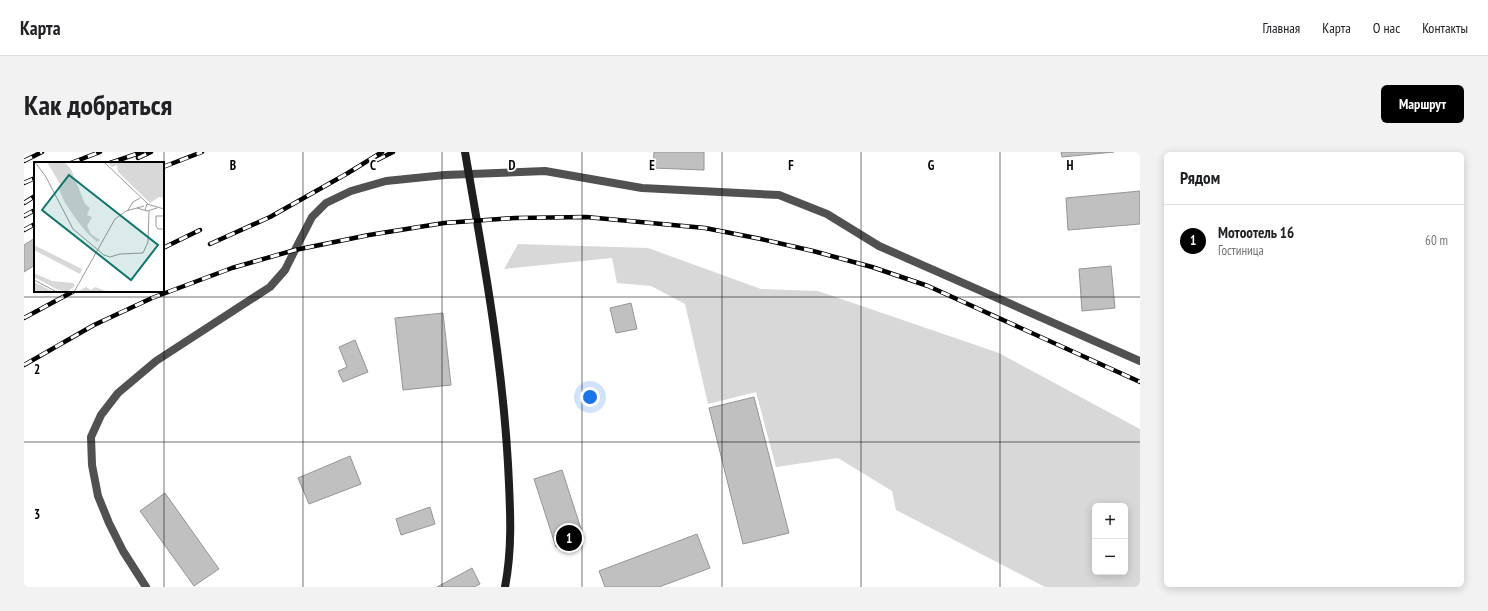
<!DOCTYPE html>
<html lang="ru">
<head>
<meta charset="utf-8">
<style>
	:root { --surface:#fff; --page:#f2f2f2; --text:#202124; --muted:#757577; --line:#e0e0e0; --accent:#000 }
	body { margin:0; font-family:"PT Sans Narrow",sans-serif; background:var(--page); color:var(--text) }
	.controls { position:absolute; right:12px; bottom:12px; display:grid; overflow:hidden; border-radius:6px; box-shadow:0 2px 10px #0003 }
	.controls button { width:36px; height:36px; display:grid; place-items:center; padding:0; border:0; border-bottom:1px solid var(--line); background:var(--surface); color:var(--text); font:20px sans-serif }
	.you { position:absolute; left:566px; top:245px; width:14px; height:14px; margin:-10px; border:3px solid #fff; border-radius:50%; background:#1a73e8; box-shadow:0 0 0 6px #1a73e833 }
	.badge { display:grid; place-items:center; width:26px; height:26px; border-radius:50%; background:var(--accent); color:#fff; font-size:13px; font-weight:700 }
	.pin { position:absolute; translate:-50% -50%; border:2px solid #fff; box-shadow:0 1px 4px #0006 }
	.list { margin:0; padding:0; list-style:none }
	h2 { display:flex; justify-content:space-between; align-items:center; height:52px; margin:0; padding:0 16px; font-size:17px }
	h2 small { font-size:13px; font-weight:400; color:var(--muted) }
	.list li { display:grid; grid-template-columns:26px 1fr auto; gap:12px; align-items:center; box-sizing:border-box; height:72px; padding:0 16px; border-top:1px solid var(--line) }
	.list b { display:block; font-size:15px; white-space:nowrap }
	.list p { margin:0; font-size:13px; white-space:nowrap; color:var(--muted) }
	.list em { font-size:13px; font-style:normal; color:var(--muted) }
	.map { position:relative; flex:none; width:1116px; height:435px; overflow:hidden; border-radius:6px }
	header { display:flex; align-items:center; gap:24px; box-sizing:border-box; height:56px; padding:0 20px; background:var(--surface); border-bottom:1px solid var(--line) }
	header strong { font-size:19px }
	nav { display:flex; gap:22px; margin-inline-start:auto; font-size:14px }
	.intro { display:flex; align-items:center; justify-content:space-between; box-sizing:border-box; height:96px; padding:0 24px }
	h1 { margin:0; font-size:28px }
	.button { padding:10px 18px; border-radius:6px; background:var(--accent); color:#fff; font-size:14px; font-weight:700 }
	main { display:flex; gap:24px; padding:0 24px }
	aside { flex:1; background:var(--surface); border-radius:6px; box-shadow:0 2px 10px #0003 }
	.map>svg:first-child { display:block }
	.green { fill:#d8d8d8; fill-rule:evenodd }
	.building { fill:#c0c0c0; stroke:#959595 }
	.lines { fill:none; stroke-linecap:round; stroke-linejoin:round }
	.minor { stroke:#515151; stroke-width:8 }
	.secondary { stroke:#1e1e1e; stroke-width:8 }
	.rail-casing { stroke:#000; stroke-width:4.5 }
	.rail { stroke:#fff; stroke-width:3; stroke-dasharray:9; stroke-linecap:butt }
	.grid { fill:none; stroke:#000; stroke-width:1; stroke-opacity:0.55 }
	.inset-road { fill:none; stroke:#999; stroke-width:1 }
	.view { fill:#0f766e; fill-opacity:0.15; stroke:#0f766e; stroke-width:2 }
	.inset-edge { fill:none; stroke:#000; stroke-width:2 }
	.grid-label { font-size:13px; text-anchor:middle; font-weight:bold; fill:#000; stroke:#fff; stroke-width:3.5; stroke-linejoin:round; paint-order:stroke }
</style>
</head>
<body>
<header>
<strong>Карта</strong>
<nav><a>Главная</a><a>Карта</a><a>О нас</a><a>Контакты</a></nav>
</header>
<div class="intro"><h1>Как добраться</h1><a class="button">Маршрут</a></div>
<main>
<div class="map">
<svg width="1116" height="435" viewBox="0 0 1116 435">
	<rect width="100%" height="100%" fill="#fff"/>
	<!-- green -->
	<path class="green" d="M494 92 624 96 737 137 794 139 975 201 1116 277V435H1021L872 358 868 339 814 306 752 315 732 240 684 252 661 152 627 134 593 131 588 106 480 117ZM1071 354H1101V420H1071Z"/>
	<!-- building -->
	<path class="building" d="M630 0H680V18L629 16Z
		M1037 0H1090L1038 5Z
		M1116 39V72L1044 78 1042 46Z
		M11 86V113L0 120V93Z
		M1087 114 1091 156 1058 159 1055 117Z
		M607 151 613 177 592 181 586 156Z
		M419 161 427 233 379 238 371 166Z
		M331 188 344 220 319 230 314 219 323 215 315 195Z
		M730 245 765 381 719 392 685 256Z
		M326 304 337 332 285 352 274 326Z
		M538 318 560 386 532 395 510 327Z
		M141 341 195 417 170 434 116 359Z
		M406 355 411 372 377 383 372 367Z
		M673 382 686 416 635 435H581L575 419Z
		M448 416 456 432 450 435H413Z"/>
	<g class="lines">
		<!-- minor -->
		<path class="minor" d="M122 435 99 399 85 371 74 344 68 313 67 285 77 263 94 241 132 209 246 135 261 118 271 98 288 65 302 51 327 39 362 29 421 23 521 19 618 36 755 43 803 62 855 94 1116 209"/>
		<!-- secondary -->
		<path class="secondary" d="M441 0C459 104 478 206 484 312 486 353 489 394 481 435"/>
		<defs>
			<path id="rail" d="M114 6 127 0
				M353 8 369 0
				M0 9 18 0
				M47 11 76 0
				M86 11 118 0
				M139 15 178 0
				M0 31 11 26
				M0 51 11 44
				M0 64 11 58
				M0 78 11 72
				M186 92 246 65 324 21 358 0
				M139 96 176 78
				M0 166 50 139
				M0 213 70 173 128 146 208 116 271 98 345 83 420 71 491 66 562 65 681 76 737 87 789 99 848 115 904 134 1116 230"/>
		</defs>
		<!-- rail casing -->
		<use href="#rail" class="rail-casing"/>
		<!-- rail -->
		<use href="#rail" class="rail"/>
	</g>
	<!-- grid -->
	<path class="grid" d="M140 0V435M279 0V435M418 0V435M558 0V435M698 0V435M837 0V435M976 0V435M0 145H1116M0 290H1116"/>
	<!-- overview -->
	<g transform="translate(10 10)">
		<rect width="130" height="130" fill="#fff"/>
		<path d="M13 0H30L37 7 51 42 56 46 53 53 58 55 53 64 57 72 66 78 63 80 53 71 42 57 31 41 24 25 26 22ZM73 0H130V36L125 35 116 41 84 10 83 3 78 5ZM0 83 48 107 46 112 0 88ZM0 111 18 119 39 121 41 124 33 130 22 127 0 115ZM0 120 20 130H0ZM52 125 57 128 61 125 75 130H43Z" fill="#d8d8d8"/>
		<path class="inset-road" d="M1 0 12 15 39 67 70 93 76 95 86 92 109 91 114 80 115 49M70 0 114 42M103 46 113 49 123 46M94 48 99 40 106 36M111 48 113 42 130 47M130 54H122V64L124 67H130M0 118 23 130M40 130 81 57 92 49 110 44"/>
		<path class="view" d="M35 13 124 83 97 118 8 48Z"/>
		<rect width="130" height="130" class="inset-edge"/>
	</g>
	<g class="grid-label">
		<text x="209" y="18">B</text>
		<text x="349" y="18">C</text>
		<text x="488" y="18">D</text>
		<text x="628" y="18">E</text>
		<text x="767" y="18">F</text>
		<text x="907" y="18">G</text>
		<text x="1046" y="18">H</text>
		<text x="13" y="222">2</text>
		<text x="13" y="367">3</text>
	</g>
</svg>
<div class="controls">
<button>+</button>
<button>−</button>
</div>
<div class="you"></div>
<div class="pin badge" style="left:545px;top:386px">1</div>
</div>
<aside>
<h2>Рядом<small></small></h2>
<ul class="list">
<li><span class="badge">1</span><div><b>Мотоотель 16</b><p>Гостиница</p></div><em>60 m</em></li>
</ul>
</aside>
</main>
</body>
</html>
